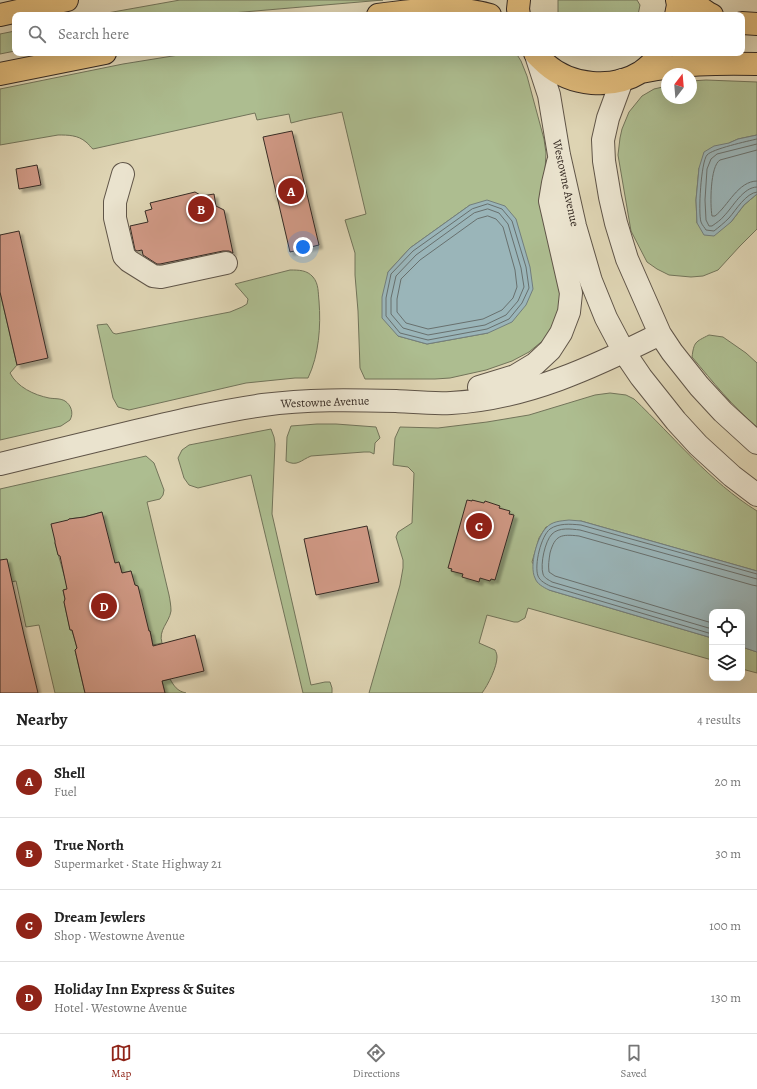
<!DOCTYPE html>
<html lang="en">
<head>
<meta charset="utf-8">
<style>
	:root { --surface:#fff; --page:#f2f2f2; --text:#222; --muted:#767676; --line:#e0e0e0; --accent:#8f2418 }
	body { margin:0; font-family:Alegreya,serif; background:var(--page); color:var(--text) }
	.controls { position:absolute; right:12px; bottom:12px; display:grid; overflow:hidden; border-radius:8px; box-shadow:0 4px 16px #0002 }
	.controls button { width:36px; height:36px; display:grid; place-items:center; padding:0; border:0; border-bottom:1px solid var(--line); background:var(--surface); color:var(--text); font:20px sans-serif }
	.compass { position:absolute; left:661px; top:68px; width:36px; height:36px; border-radius:50%; background:var(--surface); box-shadow:0 4px 16px #0002; rotate:16deg }
	.you { position:absolute; left:303px; top:247px; width:14px; height:14px; margin:-10px; border:3px solid #fff; border-radius:50%; background:#1a73e8; box-shadow:0 0 0 6px #1a73e833 }
	.badge { display:grid; place-items:center; width:26px; height:26px; border-radius:50%; background:var(--accent); color:#fff; font-size:13px; font-weight:700 }
	.pin { position:absolute; translate:-50% -50%; border:2px solid #fff; box-shadow:0 1px 4px #0006 }
	.list { margin:0; padding:0; list-style:none }
	h2 { display:flex; justify-content:space-between; align-items:center; height:52px; margin:0; padding:0 16px; font-size:17px }
	h2 small { font-size:13px; font-weight:400; color:var(--muted) }
	.list li { display:grid; grid-template-columns:26px 1fr auto; gap:12px; align-items:center; box-sizing:border-box; height:72px; padding:0 16px; border-top:1px solid var(--line) }
	.list b { display:block; font-size:15px; white-space:nowrap }
	.list p { margin:0; font-size:13px; white-space:nowrap; color:var(--muted) }
	.list em { font-size:13px; font-style:normal; color:var(--muted) }
	.icon { flex:none; width:22px; height:22px; fill:none; stroke:currentColor; stroke-width:2; stroke-linecap:round; stroke-linejoin:round }
	.map { position:relative; flex:none; width:757px; height:693px; overflow:hidden }
	.search { position:absolute; background:var(--surface); box-shadow:0 4px 16px #0002; left:12px; right:12px; top:12px; height:44px; display:flex; align-items:center; gap:10px; box-sizing:border-box; padding:0 14px; border-radius:8px; color:var(--muted); font-size:15px }
	.sheet { height:340px; background:var(--surface) }
	nav { display:flex; justify-content:space-around; align-items:center; box-sizing:border-box; height:56px; border-top:1px solid var(--line); background:var(--surface); font-size:11px; color:var(--muted) }
	nav a { display:grid; justify-items:center; gap:2px }
	nav .on { color:var(--accent) }
	.map>svg:first-child { display:block }
	.green { fill:#adbd90; stroke:#72745a; fill-rule:evenodd }
	.water { fill:#9ab5b9; stroke:#727e7d }
	.lines { fill:none; stroke-linecap:round; stroke-linejoin:round }
	.shore { stroke:#68706e; stroke-width:1 }
	.building { fill:#cf9884; stroke:#362b24; filter:url(#shadow) }
	.minor-casing { stroke:#605548; stroke-width:24 }
	.highway-casing { stroke:#362b24; stroke-width:24 }
	.minor { stroke:#eae3ce; stroke-width:22 }
	.highway { stroke:#dfba7a; stroke-width:22 }
	.labels { text-anchor:middle; dominant-baseline:central; stroke-width:4; stroke-linejoin:round; paint-order:stroke }
	.street-label { font-size:12px; fill:#362b24; stroke:#eae3ce }
</style>
</head>
<body>
<div class="map">
<svg width="757" height="693" viewBox="0 0 757 693">
	<defs>
		<filter id="shadow"><feDropShadow dx="3.5" dy="3.5" stdDeviation="1" flood-color="#0004"/></filter>
	</defs>
	<rect width="100%" height="100%" fill="#ded4b3"/>
	<filter id="stains"><feTurbulence type="fractalNoise" baseFrequency=".005" numOctaves="4"/><feColorMatrix values="0 0 0 0 .2 0 0 0 0 .09 0 0 0 0 .02 0 0 0 .5 -.17"/></filter>
	<radialGradient id="worn" r=".72"><stop offset=".6" stop-color="#630" stop-opacity="0"/><stop offset="1" stop-color="#630" stop-opacity=".3"/></radialGradient>
	<!-- green -->
	<path class="green" d="M180 0H383L232 13 217 15H96Z
		M558 0H637L640 5 638 15H558Z
		M15 31V51L0 54V34Z
		M194 53H516L521 61 527 76 544 139 546 153 544 189 561 284 559 309 555 325 546 338 529 352 512 361 486 370 450 378 435 379H365L360 368 358 311 355 275V253L345 220 366 214 342 112C325 116 308 118 291 123L289 114 257 120 255 113 93 149C90 147 89 144 86 142 78 135 68 135 58 135L0 145V89L123 64 185 54ZM470 205 488 333 427 344 398 336 388 272 410 248Z
		M706 80 757 82V135L738 139 729 143 699 168 696 200 697 223 731 222 744 205 757 194V229L740 246 718 270 703 276 691 277 669 275 657 269 647 262 631 231 618 155 620 138 622 129 629 112 642 96 654 89 667 86V98H691V81Z
		M290 270C299 270 307 270 313 277 319 284 318 293 319 301 321 326 319 355 308 378H295L246 383 129 410 118 407 113 398 97 325 107 324 113 333 116 334 230 312 242 307 247 304 248 299 235 284Z
		M0 292 17 365 10 373C17 387 34 395 49 398 54 399 60 398 65 401 71 405 74 413 70 420L61 426 0 440Z
		M709 335 723 337 746 353 757 363V427C732 406 713 382 692 357 694 342 695 342 709 335Z
		M610 393 626 395 634 399C674 437 710 482 757 511V571L581 521 546 527 539 538 532 562 549 590 712 638V660L528 608 525 618 518 622H514L487 615 479 643 495 650C496 652 497 654 497 657 497 667 488 685 482 693H369L400 585 403 568V560L396 537 398 532 412 523 414 473 408 467 393 465 395 438 400 427 438 428 487 422 529 415 595 395Z
		M317 424H336L376 427 380 438 375 443 374 454 370 452H364L311 456C301 460 297 467 286 461L287 437 291 426Z
		M271 429 274 437 275 444 272 514 311 685 325 682H330L332 688V693H303L251 475 198 488 189 485 184 478 178 458 182 450 189 445Z
		M146 456 154 463 164 490 163 495 160 499 147 502 169 595C170 600 171 606 171 611 169 623 158 630 162 643L153 645 150 631 145 632 131 571 122 573 119 562 103 567 102 512 84 517 69 519 55 543 68 589 63 590 65 599 64 602 70 629 72 630 77 648 75 650 85 693H55L39 625 26 627 16 581 0 584V489Z
		M742 647 757 652V673L742 669Z
		M170 679C174 686 177 691 186 693H165L162 681Z"/>
	<!-- water -->
	<path class="water" d="M757 135V194L744 205 731 222 714 236 704 235 697 223 696 200 699 168 704 152 714 146 729 143 738 139Z
		M487 200 505 206 516 219 530 267 533 289 526 305 512 322 488 333 427 344 398 336 382 318V297L388 272 410 248 470 205Z
		M569 520 581 521 757 571V652L742 647V612H712V638L549 590C543 587 537 584 535 578 529 566 537 537 546 528 552 521 561 521 569 520Z"/>
	<g class="lines">
		<!-- shore -->
		<path class="shore" d="M757 139C748 141 712 149 707 155 701 162 698 213 701 222 702 225 705 228 706 230L714 231C719 227 724 223 729 218 736 210 746 193 757 192
			M757 144 717 154 711 159 707 169 705 200 706 220 709 226H712C716 223 721 220 724 216 733 207 743 187 757 187
			M757 150 720 160C710 166 710 205 712 216H715C728 206 738 181 757 181
			M488 204 502 209 512 221 526 267 529 288 522 303 509 319 487 329 428 340 400 333 386 316V298L391 274 413 251 472 209Z
			M488 209 499 213 508 224 521 268 524 287 518 301 506 315 485 325 428 335 403 328 391 314V298L396 276 416 255 474 213Z
			M488 216 496 219 503 227 515 270 517 287 513 298 502 310 483 319 428 329 406 323 397 312V299L401 279 420 260 477 219Z
			M712 623 555 576 549 572C548 565 549 560 550 553 555 535 561 534 579 536L752 585 757 586
			M712 629 552 582C549 580 544 578 543 574 540 564 545 541 552 534 559 527 571 529 580 530L757 579
			M712 634 550 586C546 584 540 581 538 576 534 565 541 536 550 529 559 523 570 524 581 525L757 574"/>
	</g>
	<!-- building -->
	<path class="building" d="M292 131 319 245 290 252 263 137Z
		M37 165 41 185 19 189 16 169Z
		M195 192 202 196 214 194 216 206 224 210 233 253 229 251H223L160 264H157L143 255 142 250 137 251 135 250 130 226 148 222 145 211 152 209 150 203Z
		M19 231 48 358 17 365 0 292V235Z
		M467 500 472 501V500L484 503 485 501 500 506 499 508 510 511 509 514 514 515 495 580 491 579 490 581 480 578 479 582 462 577 463 574 451 571 452 569 448 568Z
		M102 512 115 563 119 562 122 573 131 571 135 585 138 586 149 631H150L153 646 195 635 204 671 162 681 165 693H85L75 650 77 648 72 630H70L64 602 65 599 63 590 67 589 60 556 58 555 55 543V541L51 524 68 520 69 519 84 517Z
		M367 526 379 582 316 595 304 539Z
		M7 559 24 635 38 693H0V560Z"/>
	<g class="lines">
		<defs>
			<path id="minor" d="M536 55 549 95 559 155 575 226 591 281 606 318 624 352 641 377 676 421 698 445 732 476 757 495
				M622 80 608 118 603 140 604 161 610 197 616 223 627 259 660 334 672 352 699 386 723 412 757 443
				M123 174 115 202V218L124 256 129 261 153 276 161 277 226 263
				M479 387 515 376 535 364 550 350 561 333 569 312 571 293 550 201 553 183 558 162
				M0 464C45 453 91 442 136 431 178 421 220 411 263 405 307 399 352 400 396 401 414 402 433 404 451 403 526 399 594 367 660 334"/>
			<path id="highway" d="M519 0 518 9 519 15
				M689 0 708 13 712 15
				M0 15 67 0
				M378 15C413 10 456 5 490 15
				M676 15 678 5 677 0
				M742 23 757 24
				M535 53C538 57 542 60 546 64 571 86 612 90 641 72 648 67 656 59 661 53
				M641 72C681 64 716 63 757 64
				M0 74 105 53"/>
		</defs>
		<!-- minor casing -->
		<use href="#minor" class="minor-casing"/>
		<!-- highway casing -->
		<use href="#highway" class="highway-casing"/>
		<!-- minor -->
		<use href="#minor" class="minor"/>
		<!-- highway -->
		<use href="#highway" class="highway"/>
	</g>
	<g class="labels">
		<!-- street labels -->
		<g class="street-label">
			<text transform="translate(566 183) rotate(78)">Westowne Avenue</text>
			<text transform="translate(325 402) rotate(-2)">Westowne Avenue</text>
		</g>
	</g>
	<rect width="100%" height="100%" filter="url(#stains)"/>
	<rect width="100%" height="100%" fill="url(#worn)"/>
</svg>
<div class="controls">
<button><svg class="icon" aria-label="locate" viewBox="0 0 24 24"><circle cx="12" cy="12" r="6"/><path d="M12 2v4M12 18v4M2 12h4M18 12h4"/></svg></button>
<button><svg class="icon" aria-label="layers" viewBox="0 0 24 24"><path d="M12 4l9 5-9 5-9-5zM3 14l9 5 9-5"/></svg></button>
</div>
<svg class="compass" viewBox="-18 -18 36 36"><path d="M0-13l5 13h-10z" fill="#e53935"/><path d="M0 13l5-13h-10z" fill="#767676"/></svg>
<div class="you"></div>
<div class="pin badge" style="left:291px;top:191px">A</div>
<div class="pin badge" style="left:201px;top:209px">B</div>
<div class="pin badge" style="left:479px;top:526px">C</div>
<div class="pin badge" style="left:104px;top:606px">D</div>
<div class="search"><svg class="icon" aria-label="search" viewBox="0 0 24 24"><circle cx="10" cy="10" r="6"/><path d="M15 15l6 6"/></svg>Search here</div>
</div>
<section class="sheet">
<h2>Nearby<small>4 results</small></h2>
<ul class="list">
<li><span class="badge">A</span><div><b>Shell</b><p>Fuel</p></div><em>20 m</em></li>
<li><span class="badge">B</span><div><b>True North</b><p>Supermarket · State Highway 21</p></div><em>30 m</em></li>
<li><span class="badge">C</span><div><b>Dream Jewlers</b><p>Shop · Westowne Avenue</p></div><em>100 m</em></li>
<li><span class="badge">D</span><div><b>Holiday Inn Express &amp; Suites</b><p>Hotel · Westowne Avenue</p></div><em>130 m</em></li>
</ul>
</section>
<nav>
<a class="on"><svg class="icon" aria-label="map" viewBox="0 0 24 24"><path d="M3 6l6-2 6 2 6-2v14l-6 2-6-2-6 2zM9 4v14M15 6v14"/></svg>Map</a>
<a><svg class="icon" aria-label="directions" viewBox="0 0 24 24"><path d="M12 3l9 9-9 9-9-9zM9 14v-3h6M13 9l2 2-2 2"/></svg>Directions</a>
<a><svg class="icon" aria-label="saved" viewBox="0 0 24 24"><path d="M7 4h10v16l-5-4-5 4z"/></svg>Saved</a>
</nav>
</body>
</html>
